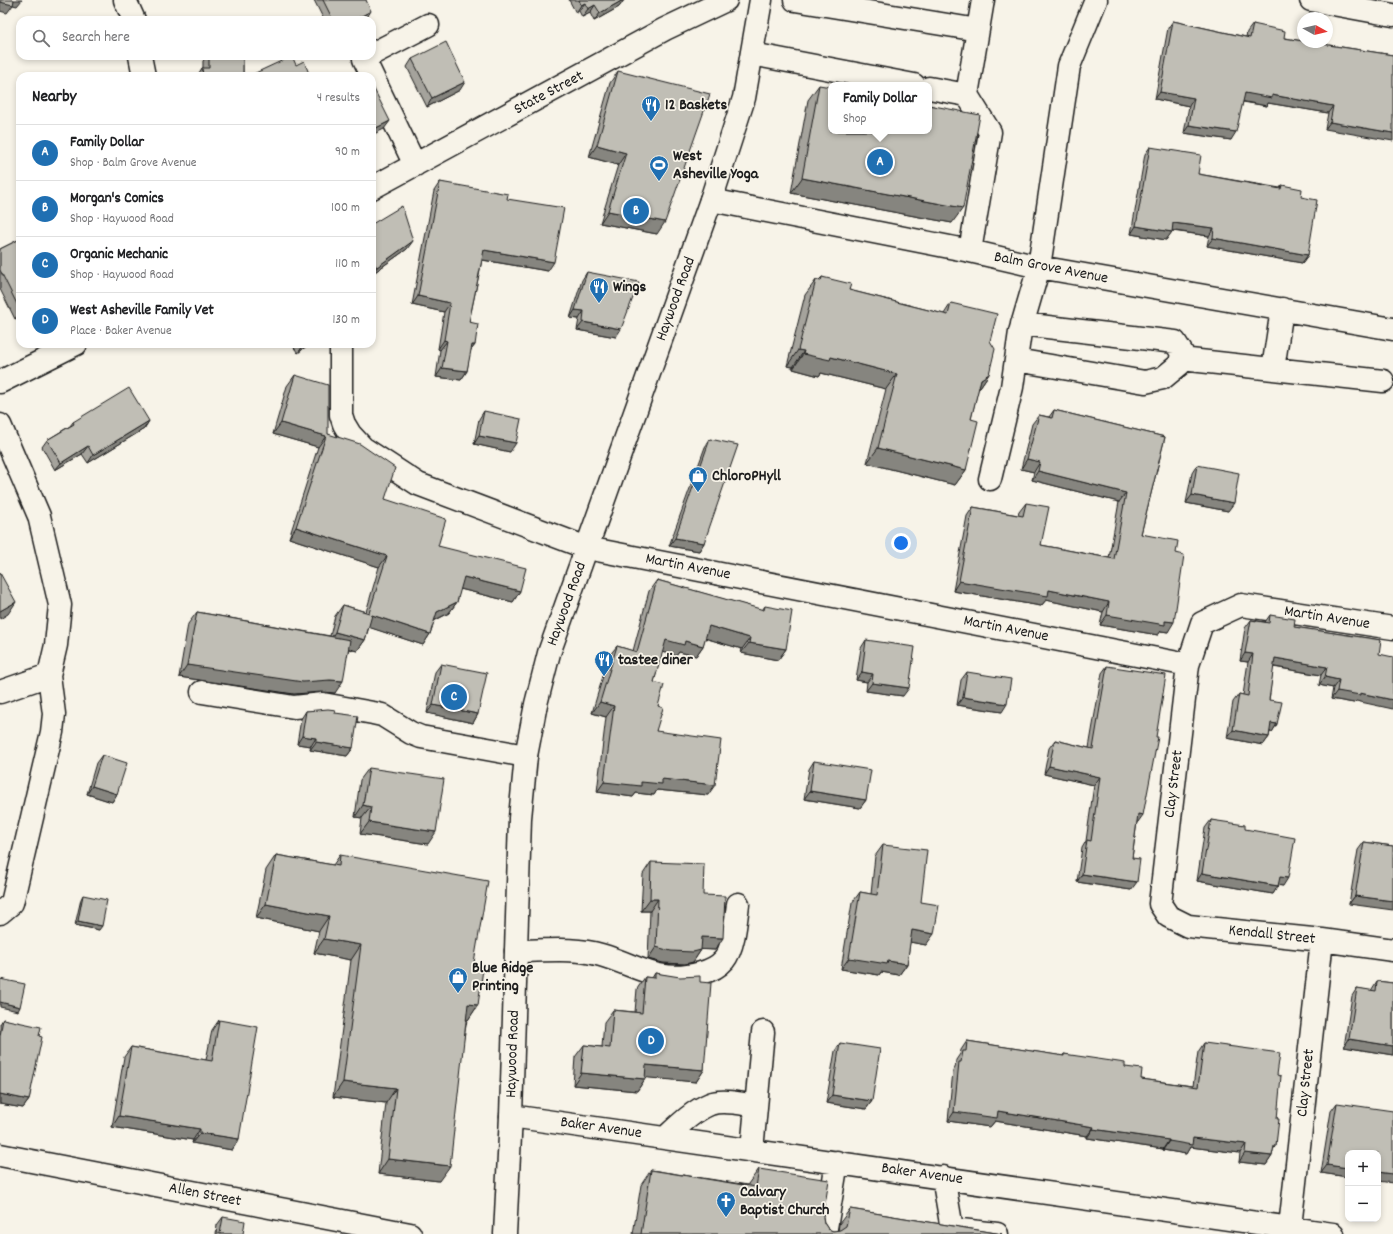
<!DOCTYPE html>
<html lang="en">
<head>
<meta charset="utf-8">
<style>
	:root { --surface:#fff; --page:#f2f2f2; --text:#202124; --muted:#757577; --line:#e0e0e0; --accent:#1f6fb2 }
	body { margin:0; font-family:Dekko,sans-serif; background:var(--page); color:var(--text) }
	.controls { position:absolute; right:12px; bottom:12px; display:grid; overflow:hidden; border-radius:8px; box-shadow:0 2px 6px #0003 }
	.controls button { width:36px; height:36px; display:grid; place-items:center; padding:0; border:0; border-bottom:1px solid var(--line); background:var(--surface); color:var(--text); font:20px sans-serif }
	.compass { position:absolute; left:1297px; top:12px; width:36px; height:36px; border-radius:50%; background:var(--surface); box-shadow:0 2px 6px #0003; rotate:98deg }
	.you { position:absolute; left:901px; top:543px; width:14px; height:14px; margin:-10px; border:3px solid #fff; border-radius:50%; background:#1a73e8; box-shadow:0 0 0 6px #1a73e833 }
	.badge { display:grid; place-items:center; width:26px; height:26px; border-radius:50%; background:var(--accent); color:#fff; font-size:13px; font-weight:700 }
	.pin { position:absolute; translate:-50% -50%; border:2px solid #fff; box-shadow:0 1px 4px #0006 }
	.popup { position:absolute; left:828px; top:82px; width:104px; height:52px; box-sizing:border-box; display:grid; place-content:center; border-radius:8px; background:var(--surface); filter:drop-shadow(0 1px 3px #0005); font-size:13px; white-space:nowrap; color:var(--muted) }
	.popup b { font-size:15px; color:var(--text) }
	.popup::after { content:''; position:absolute; left:50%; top:100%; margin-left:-8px; border:8px solid transparent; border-top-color:var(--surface) }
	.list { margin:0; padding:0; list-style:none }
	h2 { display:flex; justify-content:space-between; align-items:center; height:52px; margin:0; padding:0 16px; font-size:17px }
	h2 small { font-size:13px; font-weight:400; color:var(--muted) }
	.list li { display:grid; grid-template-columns:26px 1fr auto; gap:12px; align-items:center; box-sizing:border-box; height:56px; padding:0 16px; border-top:1px solid var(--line) }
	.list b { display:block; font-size:15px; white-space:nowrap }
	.list p { margin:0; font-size:13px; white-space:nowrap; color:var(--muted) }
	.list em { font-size:13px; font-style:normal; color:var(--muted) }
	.icon { flex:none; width:22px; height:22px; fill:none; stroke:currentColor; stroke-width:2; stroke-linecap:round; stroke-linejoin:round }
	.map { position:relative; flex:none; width:1393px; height:1234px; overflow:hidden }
	.search { position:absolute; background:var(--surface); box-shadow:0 2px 6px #0003; left:16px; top:16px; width:360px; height:44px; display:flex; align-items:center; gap:10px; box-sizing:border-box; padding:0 14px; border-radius:12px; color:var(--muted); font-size:15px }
	.panel { position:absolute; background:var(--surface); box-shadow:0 2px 6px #0003; left:16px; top:72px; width:360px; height:276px; border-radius:12px }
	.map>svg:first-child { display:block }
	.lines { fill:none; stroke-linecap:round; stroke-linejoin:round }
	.minor-casing { stroke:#1c1c1c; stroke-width:25 }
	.major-casing { stroke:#1c1c1c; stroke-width:25 }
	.minor { stroke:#f7f3e8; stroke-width:22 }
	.major { stroke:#f7f3e8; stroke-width:22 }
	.wall { fill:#a5a39c; stroke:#1c1c1c }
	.shaded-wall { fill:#86857f; stroke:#1c1c1c }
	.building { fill:#c0beb5; stroke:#1c1c1c }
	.labels { text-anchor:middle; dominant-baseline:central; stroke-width:3.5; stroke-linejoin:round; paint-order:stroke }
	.street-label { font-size:16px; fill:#1c1c1c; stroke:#f7f3e8 }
	.poi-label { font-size:16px; font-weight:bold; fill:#1c1c1c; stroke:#f7f3e8; text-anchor:start }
</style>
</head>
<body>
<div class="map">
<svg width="1393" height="1234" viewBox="0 0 1393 1234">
	<rect width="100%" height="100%" fill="#f7f3e8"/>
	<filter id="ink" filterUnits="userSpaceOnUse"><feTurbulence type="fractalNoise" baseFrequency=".025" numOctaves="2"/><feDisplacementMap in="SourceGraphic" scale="8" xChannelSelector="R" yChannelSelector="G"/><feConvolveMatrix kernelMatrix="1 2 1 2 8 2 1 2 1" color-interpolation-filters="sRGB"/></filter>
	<g filter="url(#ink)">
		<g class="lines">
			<defs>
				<path id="minor" d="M125 0 134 20
					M795 0 978 30
					M1311 0 1393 15
					M372 54 428 25
					M752 54 914 85
					M140 56 144 76
					M369 56 364 59 415 165
					M929 88 967 95
					M372 188 665 29 726 0
					M711 200 970 251 1039 267 1393 329
					M970 251 990 132 967 95 983 0
					M341 344V415L344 424 350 434 363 448 418 484 587 548 1188 665
					M1181 359 1383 381
					M1016 360 1145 382 1163 378 1180 364 1182 353 1175 342 1022 324
					M1273 369 1282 309
					M0 382 76 344
					M0 425 39 516 60 605 56 645 49 675 54 714 52 732 12 903 0 913
					M990 479 1012 387 1020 332 1039 267 1069 66 1096 0
					M1393 628 1241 605 1202 623 1188 665 1160 904 1168 916 1188 926 1322 940 1393 950
					M0 692 49 675
					M202 692 294 707 323 704 373 713 382 715 411 733 421 737 526 756
					M516 951C543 951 575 947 601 955 639 966 659 985 701 973 709 971 718 967 724 960 734 948 736 920 738 904
					M511 1116 1333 1234
					M665 1138C678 1126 693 1111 710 1104 723 1099 742 1104 756 1106
					M752 1150 763 1032
					M0 1155 410 1234
					M943 1177 952 1229 997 1234
					M1290 1227 1322 940
					M825 1234 837 1162"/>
				<path id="major" d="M505 1234 511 1116 520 818 526 756 536 704 549 653 711 200 744 98 761 0"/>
			</defs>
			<!-- minor casing -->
			<use href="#minor" class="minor-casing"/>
			<!-- major casing -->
			<use href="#major" class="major-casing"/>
			<!-- minor -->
			<use href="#minor" class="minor"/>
			<!-- major -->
			<use href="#major" class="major"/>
		</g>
		<!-- wall -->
		<path class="wall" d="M314 0H366V19L364 20H324Z
			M569 0H624L619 7 594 21 590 13 582 17 579 11 576 13Z
			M1173 21 1246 37 1247 32 1253 24 1284 38 1393 55 1325 129 1328 113 1268 103 1267 106 1243 102 1231 140 1184 133 1189 106 1155 99 1168 28Z
			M207 56H243V76H197L202 68H203V61Z
			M412 59 460 90 427 107 407 67Z
			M618 71 657 234 600 223 618 165 589 157 610 83Z
			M819 85 952 223 791 193 808 100Z
			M1150 147 1198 174 1280 188 1282 185 1301 197 1308 255 1302 263 1207 246 1209 236 1172 231 1166 240 1131 234 1145 154Z
			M440 182 507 199 548 271 482 260 469 322 475 345 470 351 467 371 461 380 436 377 440 350 438 349 444 312 412 305 434 191Z
			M372 224 407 249 372 274Z
			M20 239V321L18 317 15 319 0 289V249Z
			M587 272 616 337 577 330 579 319 570 318 582 280Z
			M822 277 849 290 944 314 951 303 990 341 989 374 978 390 971 419 966 470 955 485 867 463 886 389 821 373 819 376 793 369V367L787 366 805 295 816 280H819Z
			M291 344H309L298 353Z
			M295 375 328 434 385 499 438 546 520 591 513 602 460 589 457 602 449 613 434 621 430 634 423 645 369 627 365 640 357 651 349 649 335 693 322 692 294 694 179 677 188 624 197 612 330 636 335 616 343 605 366 612 379 567 289 538 318 447 273 434 287 386Z
			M1054 410 1165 437 1141 534 1176 553 1168 632 1161 631 1158 635 1100 625 1103 612 1046 600 1041 606 953 591 967 516 973 507 1018 515 1019 512 1026 503 1041 545 1109 558 1119 502 1032 480 1034 472 1021 469 1032 424 1039 415 1049 417Z
			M484 411 510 452 474 444 479 419Z
			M149 421 144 429 88 463 82 454 55 470 42 447 47 440 70 426 73 422Z
			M710 439 704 543 699 551 669 546 705 447Z
			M1197 465 1228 511 1186 503 1192 473Z
			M657 580 762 610 765 606 786 649 778 660 741 653 742 649 705 638 703 646 696 656 679 652 676 656 662 652 654 682 658 706 656 731 708 795 657 790 654 795 636 793 633 797 597 792 606 717 592 713 609 656 617 646 633 651 649 591Z
			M1270 615 1294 627 1381 640 1354 703 1331 699 1333 688 1319 685 1321 675 1273 667 1269 700 1277 724 1272 732H1270L1269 737 1263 745 1227 738 1233 702 1239 694 1243 695 1248 662 1240 661 1245 628 1251 620 1265 622Z
			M866 640 903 696 866 691 867 682 856 680 861 648Z
			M441 664 478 714 473 723 427 713 435 672Z
			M1107 666 1138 822H1137L1132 858 1131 890 1077 882 1082 848 1086 841 1094 785 1044 774 1049 748 1055 740 1089 748 1102 673Z
			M967 672 1002 712 957 705 961 680Z
			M306 711 335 713 353 748 347 756 310 750 311 746 297 744 301 719Z
			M102 755 117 794 112 802 87 794 96 763Z
			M814 761 866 800 860 808 804 799 809 769Z
			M369 768 428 844 360 834 362 818 355 817 360 780Z
			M1211 820 1245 829 1283 886 1278 885 1273 894 1197 881 1205 828Z
			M1364 842 1393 846 1349 904 1358 850Z
			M883 845 921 902 926 945 910 942 907 964 899 975 881 972 879 975 841 969 852 903 860 892 871 894 875 856Z
			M276 855 333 865 340 855 473 968 478 1005 468 1020H467L439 1181 378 1174 386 1103 333 1097 351 960 314 953 319 931 256 918 266 870Z
			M651 862 703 895 715 950 701 949V950L693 962 685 964 663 963 648 959 650 911H641L643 874Z
			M83 895 99 930 75 925 81 899Z
			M655 973 700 982 704 1070 696 1082 645 1077V1079L637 1091 573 1085 575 1057 584 1045 602 1047 604 1022 613 1010 635 1012 637 989 645 977 652 978Z
			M1377 981 1393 983V1055L1344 1047 1352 996 1357 988 1371 991 1372 989Z
			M3 1019 39 1036 29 1100 23 1108 0 1104V1024Z
			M219 1020 239 1139 232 1150 192 1143 193 1140 112 1127 124 1057 131 1047 206 1060 212 1030Z
			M967 1041 1063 1056 1064 1054 1125 1067 1141 1079 1193 1086 1198 1052 1204 1043 1277 1075V1119L1276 1145 1273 1150 1272 1156 1266 1165 1239 1162 1240 1153 1190 1147 1186 1154 1163 1150V1149L1087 1138V1136L995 1121 990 1127 948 1121 953 1071 955 1068 956 1060 960 1054 961 1050Z
			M840 1043 872 1101 866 1109 826 1103 835 1051Z
			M1337 1103 1348 1153V1177L1321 1173 1331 1111Z
			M759 1169 823 1217 824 1223 828 1229 833 1231H838L839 1224 850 1209 1002 1234H633L641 1185 651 1170 748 1185V1184Z
			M223 1217 243 1234H216L217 1225Z"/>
		<!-- shaded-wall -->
		<path class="shaded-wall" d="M12 0H22L17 6 13 5 7 13 0 11V2Z
			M623 0H624L619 7 594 21 600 13Z
			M585 3 579 11 576 13 581 5Z
			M595 5 590 13 582 17 588 9Z
			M371 11 366 19 364 20H354Z
			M465 82 460 90 427 107 432 98Z
			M1160 92 1194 98 1189 106 1155 99Z
			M1245 93 1272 95 1333 106 1328 113 1268 103 1267 106 1240 101Z
			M390 121 384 129 372 135V130Z
			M1330 122 1393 133V141L1325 129Z
			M1189 125 1236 132 1231 140 1184 133Z
			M597 145 626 153 618 165 589 157Z
			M802 178 963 208 952 223 791 193Z
			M608 211 665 222 657 234 600 223Z
			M1173 223 1214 228 1209 236 1168 230Z
			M1136 226 1172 232 1166 240 1131 234Z
			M1213 238 1308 255 1302 263 1207 246Z
			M413 241 407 249 372 274 377 267Z
			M484 250 554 262 548 271 477 259Z
			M418 296 450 303 444 312 412 305Z
			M575 310 584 311 579 319 570 318Z
			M20 312V315L18 317 15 319Z
			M583 322 621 329 616 337 577 330Z
			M444 340 447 341 440 350 438 349Z
			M305 344H309L298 353 303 346Z
			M472 345H475L468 354Z
			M798 350 804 351 793 367 787 366Z
			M803 354 831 357 897 374 886 389 821 373 819 376 793 369Z
			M442 368 467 371 461 380 436 377Z
			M989 374 978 390 981 379Z
			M149 421 144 429 88 463 93 455Z
			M281 423 326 436 318 447 273 434Z
			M479 436 516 443 510 452 474 444Z
			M88 446 82 454 55 470 61 463Z
			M878 448 966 470 955 485 867 463Z
			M1027 459 1040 462 1034 472 1021 469Z
			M1038 471 1126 493 1119 502 1032 480Z
			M1192 495 1234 503 1228 511 1186 503Z
			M296 527 387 556 379 567 289 538Z
			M675 538 704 543 699 551 669 546Z
			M464 577 520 591 513 602 456 588Z
			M959 581 1049 590 1109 602 1103 612 1046 600 1041 606 953 591Z
			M16 602 8 614 0 619V611Z
			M457 602 449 613 429 623 437 612Z
			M372 615 430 634 423 645 365 626Z
			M1107 615 1165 621 1174 622 1168 632 1161 631 1158 635 1100 625Z
			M709 626 750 638 742 649 701 637Z
			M335 632 365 640 357 651 328 643Z
			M666 640 685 641 703 646 696 656 679 652 676 656 658 651Z
			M749 643 786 649 778 660 741 653Z
			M1245 653 1253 654 1248 662 1240 661Z
			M1275 658 1327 667 1321 675 1269 666Z
			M187 665 330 680 343 681 335 693 322 692 294 694 179 677Z
			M862 672 873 674 867 682 856 680Z
			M1325 677 1339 680 1333 688 1319 685Z
			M872 683 909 688 903 696 866 691Z
			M1337 691 1360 693 1393 700V709L1356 701 1354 703 1331 699Z
			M963 697 1007 704 1002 712 957 705Z
			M600 702 614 706 606 717 592 713Z
			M433 705 478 714 473 723 427 713Z
			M1271 723 1277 724 1272 732 1265 731Z
			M1233 730 1269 737 1263 745 1227 738Z
			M302 736 316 738 311 746 297 744Z
			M316 742 353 748 347 756 310 750Z
			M1049 766 1100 777 1094 785 1044 774Z
			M662 779 715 785 708 795 657 790 654 795 636 793 633 797 597 792 604 782H641Z
			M92 786 117 794 112 802 87 794Z
			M810 791 866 800 860 808 804 799Z
			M363 805 371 807 362 818 355 817Z
			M1138 814 1143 815 1138 822H1133Z
			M369 822 436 832 428 844 360 834Z
			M1202 873 1278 886 1273 894 1197 881Z
			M1082 874 1137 882 1131 890 1077 882Z
			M1280 877 1288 878 1283 886 1274 885Z
			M1355 896 1393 901V910L1349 904Z
			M650 899H658L650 911H641Z
			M266 904 329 916 319 931 256 918Z
			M78 921 102 926 99 930 75 925Z
			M912 930 934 934 926 945 904 941Z
			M702 937 723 938 715 950 693 949Z
			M324 939 361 945 351 960 314 953Z
			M656 947 701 950 693 962 685 964 663 963 648 959Z
			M849 958 888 961 907 964 899 975 881 972 879 975 841 969Z
			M0 1002 20 1007 18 1011 0 1007Z
			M468 1004 478 1005 468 1020 458 1018Z
			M1349 1039 1393 1046V1055L1344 1047Z
			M646 1065 704 1070 696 1082 638 1077Z
			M581 1073 645 1079 637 1091 573 1085Z
			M343 1082 396 1088 386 1103 333 1097Z
			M0 1094 29 1100 23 1108 0 1104Z
			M832 1095 872 1101 866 1109 826 1103Z
			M998 1111 1094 1127 1087 1136 995 1121 990 1127 948 1121 954 1112Z
			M119 1116 200 1129 193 1140 112 1127Z
			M1093 1129 1169 1140 1163 1149 1087 1138Z
			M200 1133 239 1139 232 1150 192 1143Z
			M1193 1138 1246 1144 1240 1153 1190 1147 1186 1154 1163 1150 1169 1141Z
			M1245 1153 1272 1156 1266 1165 1239 1162Z
			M388 1159 450 1166 439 1181 378 1174Z
			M1327 1165 1348 1168V1177L1321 1173Z
			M1378 1172 1393 1174V1183L1378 1181Z"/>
		<!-- building -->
		<path class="building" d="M0 0H14L13 5 0 2Z
			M323 0H366L371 11 354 20H333Z
			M579 0H623L600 13 595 5 588 9 585 3 581 5Z
			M1173 21 1250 38 1253 24 1285 31 1284 38 1303 41V42H1309L1393 55V133L1330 122 1333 106 1272 95V98L1245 93 1236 132 1189 125 1194 98 1160 92Z
			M446 42 465 82 432 98 412 59Z
			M209 56H243V76H203L202 68H209Z
			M292 56 296 65 304 61 310 76H249Z
			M618 71 710 94 665 222 608 211 626 153 597 145Z
			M372 85 390 121 372 130Z
			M819 85 831 87V131H929V105L980 115 963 208 802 178Z
			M1150 147 1201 155 1198 174 1281 189 1282 185 1302 189 1301 197 1317 200 1308 255 1213 238 1214 228 1173 223 1172 232 1136 226Z
			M440 182 508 194 507 199 564 208 554 262 484 250 469 322 478 324 475 345H472L467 371 442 368 447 341 444 340 450 303 418 296Z
			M402 206 413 241 377 267 372 261V224Z
			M20 239V310L0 270V249Z
			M587 272 639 282 621 329 583 322 584 311 575 310Z
			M822 277 851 284 849 290 948 315 951 303 997 314 990 341 995 349 989 374 981 379 971 419 978 421 966 470 878 448 897 374 831 357 830 360 803 354 804 351 798 350 816 280 821 281Z
			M295 375 328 385V434L360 444 395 468 385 499 446 519 438 546 526 568 520 591 464 577 457 602 437 612 430 634 372 615 365 640 335 632 343 605 369 613 387 556 296 527 326 436 281 423Z
			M129 388 149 421 93 455 88 446 61 463 47 440 74 424 73 422Z
			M1054 410 1165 437 1141 534 1178 541 1176 553 1184 555 1174 622 1165 621V625L1107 615 1109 602 1049 590 1048 596 959 581 973 507 1023 516 1026 503 1049 507 1041 545 1114 559 1126 493 1038 471 1040 462 1027 459 1039 415 1052 418Z
			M484 411 521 419 516 443 479 436Z
			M710 439 738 445 704 543 675 538Z
			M1197 465 1239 473 1234 503 1192 495Z
			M0 573 16 602 0 611Z
			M657 580 764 610 765 606 792 611 786 649 749 643 750 638 709 626 703 646 685 641 684 645 666 640 654 682 664 685 658 706 663 708 656 731 721 740 715 785 662 779V784L641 782V786L604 782 614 706 600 702 617 646 637 652Z
			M197 612 350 640 343 681 330 680 303 682 187 665Z
			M1270 615 1295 619 1294 627 1381 640 1379 654 1393 657V700L1360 693V695L1337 691 1339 680 1325 677 1327 667 1275 658 1269 700 1282 702 1277 724 1271 723 1269 737 1233 730 1239 694 1248 696 1253 654 1245 653 1251 620 1269 623Z
			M866 640 915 647 909 688 872 683 873 674 862 672Z
			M441 664 487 673 478 714 433 705Z
			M1107 666 1166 675 1156 737H1158L1143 815 1138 814 1132 858 1140 859 1137 882 1082 874 1087 840 1091 841 1100 777 1049 766 1055 740 1093 749Z
			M967 672 1011 679 1007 704 963 697Z
			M328 709 336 710 335 713 358 716 353 748 316 742V738L302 736 306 711Z
			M102 755 127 763 117 794 92 786Z
			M814 761 871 770 866 800 810 791Z
			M369 768 444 779 436 832 369 822 371 807 363 805Z
			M1211 820 1245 825V829L1295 838 1288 878 1280 877 1278 886 1202 873Z
			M1364 842 1393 846V901L1355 896Z
			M883 845 927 850 921 902 939 905 934 934 912 930 907 964 888 961 887 964 849 958 860 892 877 895Z
			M276 855 339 866 340 855 488 881 473 968 483 969 478 1005 468 1004 450 1166 388 1159 396 1088 343 1082 361 945 324 939 329 916 266 904Z
			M651 862 704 864 703 895 725 896 723 938 702 937 701 950 693 952 671 951 656 947 658 899H650Z
			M83 895 107 900 102 926 78 921Z
			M655 973 680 977 700 976V982L711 983 704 1070 646 1065 645 1079 581 1073 584 1045 610 1048 613 1010 642 1013 645 977 655 978Z
			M0 979 25 984 20 1007 0 1002Z
			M1377 981 1393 983V1046L1349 1039 1357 988 1376 991Z
			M3 1019 41 1027 39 1036 42 1037 29 1100 0 1094V1036Z
			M219 1020 258 1027 239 1139 200 1133V1129L119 1116 131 1047 212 1061Z
			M967 1041 1064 1056V1054L1125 1063V1067L1142 1069 1141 1079 1198 1087 1204 1043 1280 1053 1277 1075 1281 1076 1277 1119H1279L1276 1145 1274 1146 1272 1156 1245 1153 1246 1144 1193 1138 1192 1145 1169 1141V1140L1093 1129 1094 1127 998 1111 997 1118 954 1112 959 1062H961L963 1051H966Z
			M840 1043 880 1049 872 1101 832 1095Z
			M1337 1103 1393 1111V1174L1378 1172V1153H1348V1168L1327 1165Z
			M759 1169 829 1180 823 1217 824 1223 828 1229 833 1231 840 1230 846 1226 850 1209 1002 1234H641L651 1170 756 1187Z
			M223 1217 245 1221 243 1234H220Z"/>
	</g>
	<!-- icons -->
	<defs>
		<symbol id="restaurant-pin" viewBox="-11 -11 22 30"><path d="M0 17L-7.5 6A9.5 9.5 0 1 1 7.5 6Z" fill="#1f6fb2" stroke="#f7f3e8"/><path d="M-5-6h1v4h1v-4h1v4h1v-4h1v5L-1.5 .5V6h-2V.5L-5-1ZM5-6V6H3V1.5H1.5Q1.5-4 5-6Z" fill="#fff"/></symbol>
		<symbol id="stadium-pin" viewBox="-11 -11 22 30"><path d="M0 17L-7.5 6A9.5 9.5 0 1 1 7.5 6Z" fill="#1f6fb2" stroke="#f7f3e8"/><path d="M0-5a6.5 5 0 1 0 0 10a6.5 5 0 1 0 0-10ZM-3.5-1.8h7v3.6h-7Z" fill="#fff"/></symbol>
		<symbol id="shop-pin" viewBox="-11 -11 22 30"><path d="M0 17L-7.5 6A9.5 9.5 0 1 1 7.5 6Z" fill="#1f6fb2" stroke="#f7f3e8"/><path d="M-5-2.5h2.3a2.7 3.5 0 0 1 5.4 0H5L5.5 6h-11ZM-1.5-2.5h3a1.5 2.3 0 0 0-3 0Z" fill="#fff"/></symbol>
		<symbol id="church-pin" viewBox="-11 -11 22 30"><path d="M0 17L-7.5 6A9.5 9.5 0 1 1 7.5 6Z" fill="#1f6fb2" stroke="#f7f3e8"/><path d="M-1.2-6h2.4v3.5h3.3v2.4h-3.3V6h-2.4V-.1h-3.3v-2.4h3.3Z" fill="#fff"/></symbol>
	</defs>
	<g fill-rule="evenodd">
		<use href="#restaurant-pin" x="640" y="94" width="22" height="30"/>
		<use href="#stadium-pin" x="648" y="154" width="22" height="30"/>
		<use href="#restaurant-pin" x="588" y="276" width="22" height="30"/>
		<use href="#shop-pin" x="687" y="465" width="22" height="30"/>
		<use href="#restaurant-pin" x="593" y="649" width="22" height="30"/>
		<use href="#shop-pin" x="447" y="966" width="22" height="30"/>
		<use href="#church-pin" x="715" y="1190" width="22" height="30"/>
	</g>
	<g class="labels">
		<!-- street labels -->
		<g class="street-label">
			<text transform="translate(549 93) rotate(-28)">State Street</text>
			<text transform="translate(1051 268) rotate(11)">Balm Grove Avenue</text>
			<text transform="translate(676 299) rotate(-70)">Haywood Road</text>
			<text transform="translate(688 567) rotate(11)">Martin Avenue</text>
			<text transform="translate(567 604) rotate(-70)">Haywood Road</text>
			<text transform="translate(1327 618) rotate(9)">Martin Avenue</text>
			<text transform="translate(1006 629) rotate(11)">Martin Avenue</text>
			<text transform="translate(1174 784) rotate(-83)">Clay Street</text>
			<text transform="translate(1272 935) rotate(6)">Kendall Street</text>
			<text transform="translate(513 1054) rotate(-88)">Haywood Road</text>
			<text transform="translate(1306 1083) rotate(-84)">Clay Street</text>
			<text transform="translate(601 1128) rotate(8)">Baker Avenue</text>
			<text transform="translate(922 1174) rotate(8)">Baker Avenue</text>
			<text transform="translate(205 1195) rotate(11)">Allen Street</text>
		</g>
		<!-- poi labels -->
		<g class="poi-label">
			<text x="665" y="105">12 Baskets</text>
			<text x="673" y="156">West<tspan x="673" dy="18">Asheville Yoga</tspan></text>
			<text x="613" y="287">Wings</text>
			<text x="712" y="476">ChloroPHyll</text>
			<text x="618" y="660">tastee diner</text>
			<text x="472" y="968">Blue Ridge<tspan x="472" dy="18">Printing</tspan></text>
			<text x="740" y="1192">Calvary<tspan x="740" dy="18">Baptist Church</tspan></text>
		</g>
	</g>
</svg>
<div class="controls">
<button>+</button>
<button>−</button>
</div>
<svg class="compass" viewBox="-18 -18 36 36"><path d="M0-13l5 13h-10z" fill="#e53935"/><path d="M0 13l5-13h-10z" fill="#757577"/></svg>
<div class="you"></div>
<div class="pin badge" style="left:880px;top:162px">A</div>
<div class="popup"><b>Family Dollar</b>Shop</div>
<div class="pin badge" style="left:636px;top:211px">B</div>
<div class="pin badge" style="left:454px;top:697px">C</div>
<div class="pin badge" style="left:651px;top:1041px">D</div>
<div class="search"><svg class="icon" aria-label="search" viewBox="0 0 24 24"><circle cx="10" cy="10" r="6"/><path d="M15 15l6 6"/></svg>Search here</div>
<section class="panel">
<h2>Nearby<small>4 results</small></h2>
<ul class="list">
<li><span class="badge">A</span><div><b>Family Dollar</b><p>Shop · Balm Grove Avenue</p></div><em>90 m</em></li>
<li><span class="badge">B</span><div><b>Morgan's Comics</b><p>Shop · Haywood Road</p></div><em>100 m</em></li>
<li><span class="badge">C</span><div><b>Organic Mechanic</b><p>Shop · Haywood Road</p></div><em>110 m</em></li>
<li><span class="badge">D</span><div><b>West Asheville Family Vet</b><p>Place · Baker Avenue</p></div><em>130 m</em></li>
</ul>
</section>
</div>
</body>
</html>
